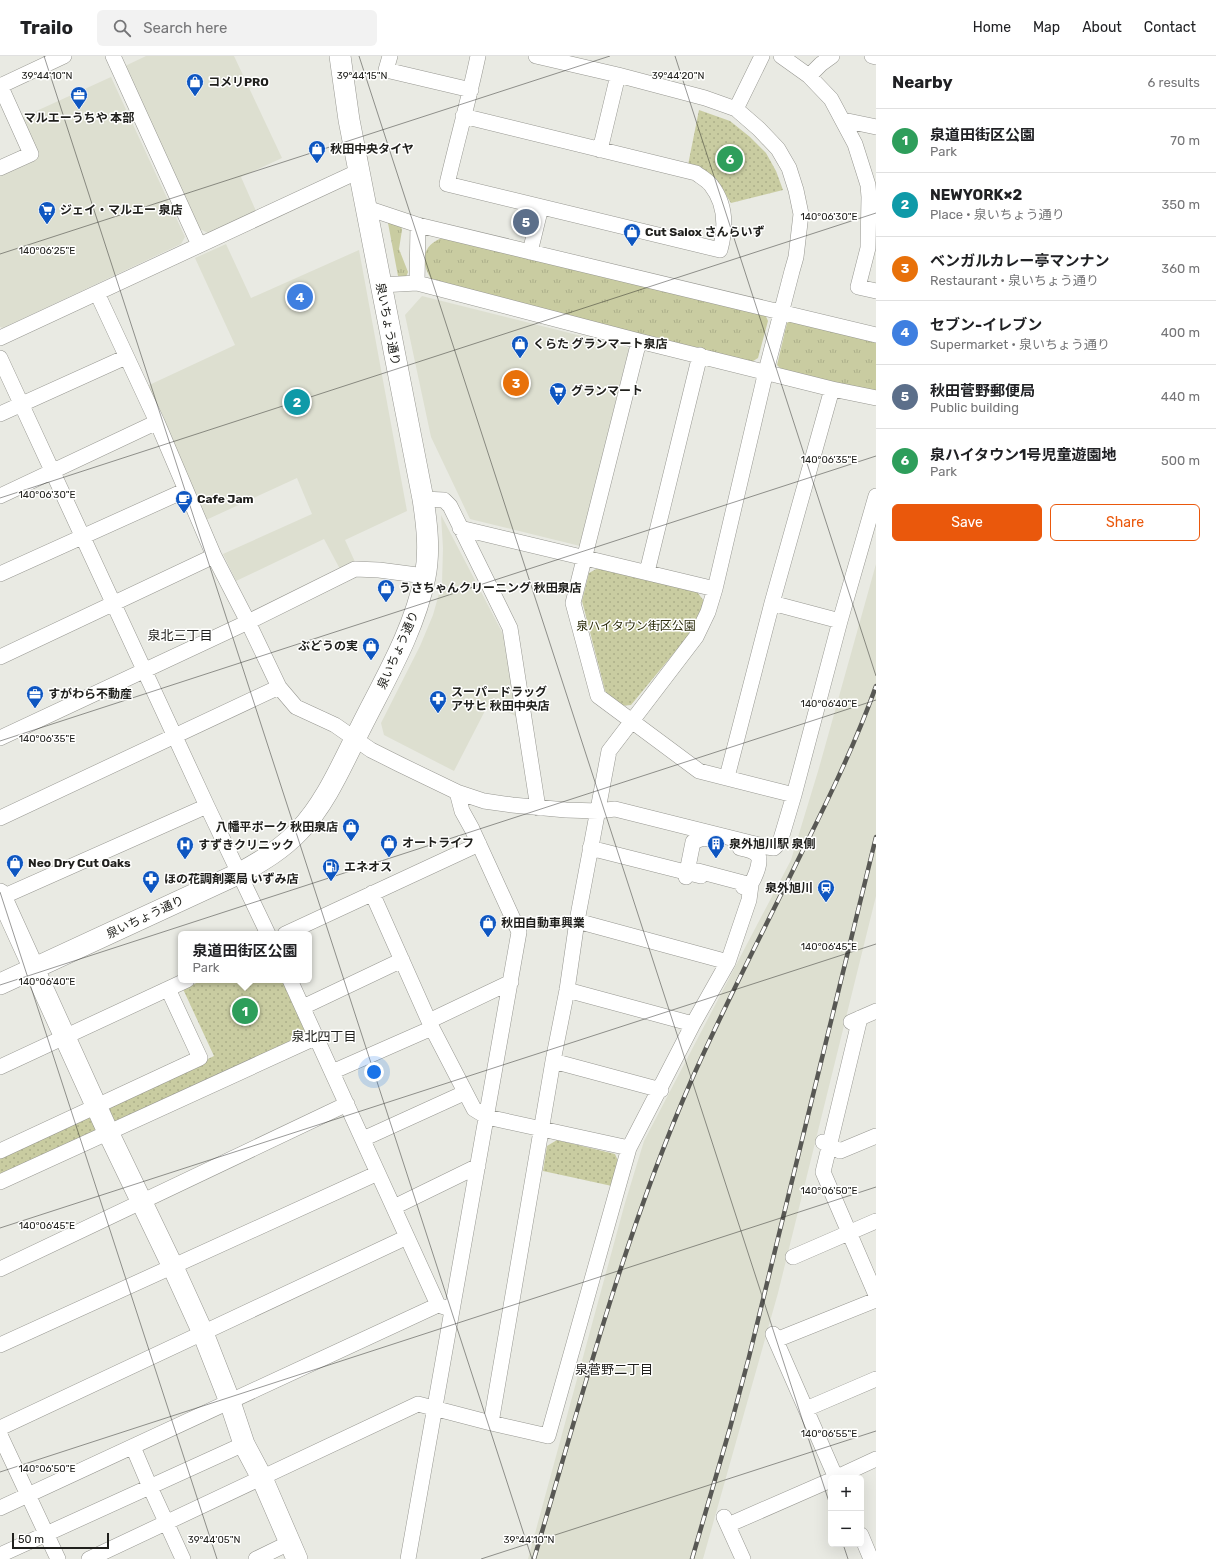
<!DOCTYPE html>
<html lang="en">
<head>
<meta charset="utf-8">
<style>
	:root { --surface:#fff; --page:#f2f2f2; --text:#202124; --muted:#757577; --line:#e0e0e0; --accent:#ea580c }
	body { margin:0; font-family:Rubik,"Noto Sans JP",sans-serif; background:var(--page); color:var(--text) }
	.controls { position:absolute; right:12px; bottom:12px; display:grid; overflow:hidden; border-radius:6px; box-shadow:0 4px 16px #0002 }
	.controls button { width:36px; height:36px; display:grid; place-items:center; padding:0; border:0; border-bottom:1px solid var(--line); background:var(--surface); color:var(--text); font:20px sans-serif }
	.scale { position:absolute; left:12px; bottom:10px; width:97px; box-sizing:border-box; padding-left:4px; border:2px solid #20201d; border-top:0; font-size:11px; line-height:14px; white-space:nowrap; color:#20201d; -webkit-text-stroke:3px #fffffe; paint-order:stroke }
	.you { position:absolute; left:374px; top:1016px; width:14px; height:14px; margin:-10px; border:3px solid #fff; border-radius:50%; background:#1a73e8; box-shadow:0 0 0 6px #1a73e833 }
	.badge { display:grid; place-items:center; width:26px; height:26px; border-radius:50%; background:var(--accent); color:#fff; font-size:13px; font-weight:700 }
	.pin { position:absolute; translate:-50% -50%; border:2px solid #fff; box-shadow:0 1px 4px #0006 }
	.popup { position:absolute; left:178px; top:875px; width:134px; height:52px; box-sizing:border-box; display:grid; place-content:center; border-radius:6px; background:var(--surface); filter:drop-shadow(0 1px 3px #0005); font-size:13px; white-space:nowrap; color:var(--muted) }
	.popup b { font-size:15px; color:var(--text) }
	.popup::after { content:''; position:absolute; left:50%; top:100%; margin-left:-8px; border:8px solid transparent; border-top-color:var(--surface) }
	.list { margin:0; padding:0; list-style:none }
	h2 { display:flex; justify-content:space-between; align-items:center; height:52px; margin:0; padding:0 16px; font-size:17px }
	h2 small { font-size:13px; font-weight:400; color:var(--muted) }
	.list li { display:grid; grid-template-columns:26px 1fr auto; gap:12px; align-items:center; box-sizing:border-box; height:64px; padding:0 16px; border-top:1px solid var(--line) }
	.list b { display:block; font-size:15px; white-space:nowrap }
	.list p { margin:0; font-size:13px; white-space:nowrap; color:var(--muted) }
	.list em { font-size:13px; font-style:normal; color:var(--muted) }
	.actions { display:flex; gap:8px; padding:12px 16px }
	.actions a { flex:1; padding:9px 0; border:1px solid var(--accent); border-radius:6px; text-align:center; font-size:14px; color:var(--accent) }
	.actions .main { background:var(--accent); color:#fff }
	.icon { flex:none; width:22px; height:22px; fill:none; stroke:currentColor; stroke-width:2; stroke-linecap:round; stroke-linejoin:round }
	.map { position:relative; flex:none; width:876px; height:1503px; overflow:hidden }
	header { display:flex; align-items:center; gap:24px; box-sizing:border-box; height:56px; padding:0 20px; background:var(--surface); border-bottom:1px solid var(--line) }
	header strong { font-size:19px }
	nav { display:flex; gap:22px; margin-inline-start:auto; font-size:14px }
	.search { width:280px; height:36px; background:var(--page); display:flex; align-items:center; gap:10px; box-sizing:border-box; padding:0 14px; border-radius:6px; color:var(--muted); font-size:15px }
	main { display:flex }
	aside { flex:1; background:var(--surface) }
	.map>svg:first-child { display:block }
	.built { fill:#dddfd0 }
	.grass { fill:url(#grass-tufts) }
	.park { fill:url(#park-dots) }
	.lines { fill:none; stroke-linecap:round; stroke-linejoin:round }
	.street-casing { stroke:#979791; stroke-width:16 }
	.secondary-casing { stroke:#979791; stroke-width:22 }
	.street { stroke:#fff; stroke-width:15 }
	.secondary { stroke:#fff; stroke-width:21 }
	.rail-casing { stroke:#585854; stroke-width:4.5 }
	.rail { stroke:#fffffe; stroke-width:3; stroke-dasharray:9; stroke-linecap:butt }
	.ticks { fill:none; stroke:#20201d; stroke-width:1; stroke-opacity:0.45 }
	.labels { text-anchor:middle; dominant-baseline:central; stroke-width:3; stroke-linejoin:round; paint-order:stroke }
	.poi-label { font-size:12px; font-weight:bold; fill:#20201d; stroke:#fffffe; text-anchor:start }
	.street-label { font-size:12px; fill:#20201d; stroke:#fffffe }
	.park-label { font-size:12px; fill:#2c2d0c; stroke:#fffffe }
	.neighbourhood-label { font-size:13px; fill:#20201d; stroke:#fffffe }
	.ticks-label { font-size:10px; text-anchor:middle; fill:#20201d; stroke:#fffffe; stroke-width:3; stroke-linejoin:round; paint-order:stroke }
</style>
</head>
<body>
<header>
<strong>Trailo</strong>
<div class="search"><svg class="icon" aria-label="search" viewBox="0 0 24 24"><circle cx="10" cy="10" r="6"/><path d="M15 15l6 6"/></svg>Search here</div>
<nav><a>Home</a><a>Map</a><a>About</a><a>Contact</a></nav>
</header>
<main>
<div class="map">
<svg width="876" height="1503" viewBox="0 0 876 1503">
	<defs>
		<pattern id="grass-tufts" width="24" height="20" patternUnits="userSpaceOnUse"><rect width="24" height="20" fill="#c9cca1"/><path d="M3 7l-1-3M5 7V3M7 7l1-3M15 17l-1-3M17 17v-4M19 17l1-3" fill="none" stroke="#acaf8a"/></pattern>
		<pattern id="park-dots" width="8" height="8" patternUnits="userSpaceOnUse"><rect width="8" height="8" fill="#c9cca1"/><path d="M2 2h.1M6 6h.1" fill="none" stroke="#acaf8a" stroke-width="1.8" stroke-linecap="round"/></pattern>
	</defs>
	<rect width="100%" height="100%" fill="#e9eae3"/>
	<!-- built -->
	<path class="built" d="M146 0H234L282 102 241 121 256 155 208 177 198 172 123 11Z
		M111 21 185 181 181 188 3 272 0 271V118L39 100 21 62Z
		M226 188 251 242 359 194 407 455 345 484 356 508 341 515 324 483 236 525 223 498 312 458 297 422 206 464 147 330 235 289 195 202Z
		M422 240 629 292 580 490 470 463 431 381 405 259Z
		M441 459 504 580 518 661 489 647 454 715 384 679 381 667 420 590 433 559 442 527 443 492Z
		M876 508V840L778 1237 703 1503H528L625 1147 644 1085 791 804 819 712Z"/>
	<!-- grass -->
	<path class="grass" d="M391 165 401 169 402 174 399 193 408 216 406 221 398 220 388 167Z
		M444 181 764 256 768 265 758 302 750 307 431 223C420 205 422 189 444 181Z
		M792 264 876 284V337L781 313 777 309 787 267Z"/>
	<!-- park -->
	<path class="park" d="M699 54 730 65 750 81 766 97 776 115 783 134 731 147 714 121 688 109Z
		M598 512 697 536 704 545 693 574 631 649 620 650 606 638 582 545 589 517Z
		M203 924H282L306 977 302 983 116 1068 110 1055V1050L214 1000 183 933Z
		M91 1060 100 1072 0 1121V1101Z
		M557 1084 615 1098 619 1107 612 1130 543 1115 547 1090Z"/>
	<g class="lines">
		<defs>
			<path id="street" d="M113 0 199 189
				M390 0 386 14 471 34
				M781 0 809 20 831 43 855 88 868 129 869 141 868 192 858 231 876 235
				M872 0 876 1
				M809 20 821 8 832 0
				M0 29 31 98 0 112
				M0 30 64 0
				M736 53 762 0
				M463 60 696 117C701 121 707 124 711 129 726 148 726 172 720 194L447 128C457 85 469 43 478 0
				M843 64 876 71
				M600 94 618 19
				M367 152 418 169 876 279
				M530 196 541 151
				M417 227 418 169
				M381 229 417 227 639 285 832 333 876 342
				M97 237 157 366 214 500 248 566 279 631 296 651 335 669 371 694 399 708 457 736 462 755 472 773 519 876 408 1503
				M0 282 359 115
				M639 285 573 547 598 640 699 715 794 739
				M0 302 207 750 268 878
				M0 358 126 301
				M0 440 157 366
				M423 443 444 444 450 450 510 572 538 752
				M460 472 715 533
				M647 516 700 299
				M0 518 186 434
				M772 547 840 565
				M0 601 214 500
				M0 682 248 566 355 513 379 514 425 520
				M727 721 772 547 832 333
				M457 736 484 745 512 749 566 754 598 755 615 753 767 791 774 792 780 786 794 739 840 565 876 440
				M0 762 279 631
				M590 792 701 820
				M740 792C745 793 754 794 758 800 762 806 753 828 747 832L743 831
				M686 821 693 786 703 782 717 785
				M372 837 432 972 474 1053 487 1061 629 1092
				M0 842 207 750
				M577 865 728 906
				M285 878 479 788
				M290 924 438 1249 447 1252
				M567 934 693 968
				M303 951 402 904
				M860 962 823 1116 876 1239
				M429 965 511 926
				M851 966 876 955
				M553 1005 661 1034
				M0 1011 187 924
				M332 1016 432 972
				M363 1083 464 1037
				M823 1086 840 1095 876 1080
				M0 1095 200 1002 168 933
				M0 1126 317 981
				M394 1151 478 1110
				M793 1201 876 1165
				M0 1213 347 1048
				M773 1278 836 1422
				M776 1284 876 1244
				M0 1289 378 1117
				M806 1353 876 1323
				M491 1367 548 1380 629 1092 693 968 728 906 749 844 751 829 698 815 691 818
				M0 1372 407 1181
				M0 1379 58 1503
				M133 1391 150 1431 183 1503
				M835 1422 876 1403
				M0 1452 438 1249
				M724 1461 743 1503
				M728 1469 831 1424
				M861 1479 871 1503
				M0 1499 244 1388
				M89 1503 418 1348 491 1367 553 1005 567 934 577 865 609 695 696 581 708 556 715 533 766 315 792 215 796 201 801 158 796 134 789 112 778 93 759 73 736 53 705 42 618 19 536 0
				M256 1503 289 1487"/>
			<path id="secondary" d="M0 838 108 1076 173 1211 203 1277 230 1346 244 1388 262 1422 297 1503
				M0 928 240 817C262 805 282 793 299 775 326 747 343 706 361 671 385 623 414 575 425 521 430 495 427 469 423 443L349 64 340 0"/>
		</defs>
		<!-- street casing -->
		<use href="#street" class="street-casing"/>
		<!-- secondary casing -->
		<use href="#secondary" class="secondary-casing"/>
		<!-- street -->
		<use href="#street" class="street"/>
		<!-- secondary -->
		<use href="#secondary" class="secondary"/>
		<defs>
			<path id="rail" d="M534 1503C582 1341 624 1178 692 1023 725 948 763 876 799 802 827 746 855 689 876 630
				M692 1503 730 1372 749 1301 876 781"/>
		</defs>
		<!-- rail casing -->
		<use href="#rail" class="rail-casing"/>
		<!-- rail -->
		<use href="#rail" class="rail"/>
	</g>
	<!-- ticks -->
	<path class="ticks" d="M44 0 532 1503M359 0 831 1452M675 0 876 620M0 198 610 0M0 442 876 157M0 685 876 400M0 836 217 1503M0 929 876 644M0 1172 876 888M0 1416 876 1131M843 1488 848 1503M481 1503 876 1375"/>
	<!-- icons -->
	<defs>
		<symbol id="shop-pin" viewBox="-11 -11 22 30"><path d="M0 17L-7.5 6A9.5 9.5 0 1 1 7.5 6Z" fill="#0e56c1" stroke="#fffffe"/><path d="M-5-2.5h2.3a2.7 3.5 0 0 1 5.4 0H5L5.5 6h-11ZM-1.5-2.5h3a1.5 2.3 0 0 0-3 0Z" fill="#fff"/></symbol>
		<symbol id="office-pin" viewBox="-11 -11 22 30"><path d="M0 17L-7.5 6A9.5 9.5 0 1 1 7.5 6Z" fill="#0e56c1" stroke="#fffffe"/><path d="M-6-3h4V-5.5h4V-3h4V5H-6ZM-1-4.5V-3h2v-1.5ZM-6 0V1H6V0Z" fill="#fff"/></symbol>
		<symbol id="supermarket-pin" viewBox="-11 -11 22 30"><path d="M0 17L-7.5 6A9.5 9.5 0 1 1 7.5 6Z" fill="#0e56c1" stroke="#fffffe"/><path d="M-6-5.5h2.5l.6 2H6L4.5 2H-2.5L-4.4-4H-6ZM-1.5 3.2a1.3 1.3 0 1 0 .1 0ZM3 3.2a1.3 1.3 0 1 0 .1 0Z" fill="#fff"/></symbol>
		<symbol id="cafe-pin" viewBox="-11 -11 22 30"><path d="M0 17L-7.5 6A9.5 9.5 0 1 1 7.5 6Z" fill="#0e56c1" stroke="#fffffe"/><path d="M-5.5-4.5H6V0H3Q3 3.5 0 3.5H-2.5Q-5.5 3.5-5.5 0ZM3-3.2v2h1.7v-2ZM-6 4.5H4V6H-6Z" fill="#fff"/></symbol>
		<symbol id="pharmacy-pin" viewBox="-11 -11 22 30"><path d="M0 17L-7.5 6A9.5 9.5 0 1 1 7.5 6Z" fill="#0e56c1" stroke="#fffffe"/><path d="M-2-6h4v4h4v4h-4v4h-4v-4h-4v-4h4Z" fill="#fff"/></symbol>
		<symbol id="building-pin" viewBox="-11 -11 22 30"><path d="M0 17L-7.5 6A9.5 9.5 0 1 1 7.5 6Z" fill="#0e56c1" stroke="#fffffe"/><path d="M-4-6H4V6H1V3H-1V6H-4ZM-2.5-4.3h1.7v1.8h-1.7ZM.8-4.3h1.7v1.8H.8ZM-2.5-1h1.7V.8h-1.7ZM.8-1h1.7V.8H.8Z" fill="#fff"/></symbol>
		<symbol id="hospital-pin" viewBox="-11 -11 22 30"><path d="M0 17L-7.5 6A9.5 9.5 0 1 1 7.5 6Z" fill="#0e56c1" stroke="#fffffe"/><path d="M-5-5h3v3.5h4V-5h3V5h-3V1.5h-4V5h-3Z" fill="#fff"/></symbol>
		<symbol id="fuel-pin" viewBox="-11 -11 22 30"><path d="M0 17L-7.5 6A9.5 9.5 0 1 1 7.5 6Z" fill="#0e56c1" stroke="#fffffe"/><path d="M-5.5-6h7V0h2V4h1.3V-2.5L3-4.5l.8-.8L6-3V5H2.5V1h-1V6h-7ZM-4.2-4.7v3.2H.2V-4.7Z" fill="#fff"/></symbol>
		<symbol id="station-pin" viewBox="-11 -11 22 30"><path d="M0 17L-7.5 6A9.5 9.5 0 1 1 7.5 6Z" fill="#0e56c1" stroke="#fffffe"/><path d="M-3-6H3Q5-6 5-4V2Q5 4 3 4L4.5 6H3L1.5 4h-3L-3 6H-4.5L-3 4Q-5 4-5 2V-4Q-5-6-3-6ZM-3.5-4v3h7v-3ZM-3.5 1v1.5H-2V1ZM2 1v1.5H3.5V1Z" fill="#fff"/></symbol>
	</defs>
	<g fill-rule="evenodd">
		<use href="#shop-pin" x="185" y="16" width="20" height="27"/>
		<use href="#office-pin" x="69" y="29" width="20" height="27"/>
		<use href="#shop-pin" x="307" y="83" width="20" height="27"/>
		<use href="#supermarket-pin" x="37" y="144" width="20" height="27"/>
		<use href="#shop-pin" x="622" y="166" width="20" height="27"/>
		<use href="#shop-pin" x="510" y="278" width="20" height="27"/>
		<use href="#supermarket-pin" x="548" y="325" width="20" height="27"/>
		<use href="#cafe-pin" x="174" y="433" width="20" height="27"/>
		<use href="#shop-pin" x="376" y="522" width="20" height="27"/>
		<use href="#shop-pin" x="361" y="580" width="20" height="27"/>
		<use href="#office-pin" x="25" y="628" width="20" height="27"/>
		<use href="#pharmacy-pin" x="428" y="633" width="20" height="27"/>
		<use href="#shop-pin" x="341" y="761" width="20" height="27"/>
		<use href="#shop-pin" x="379" y="777" width="20" height="27"/>
		<use href="#building-pin" x="706" y="778" width="20" height="27"/>
		<use href="#hospital-pin" x="175" y="779" width="20" height="27"/>
		<use href="#shop-pin" x="5" y="797" width="20" height="27"/>
		<use href="#fuel-pin" x="321" y="801" width="20" height="27"/>
		<use href="#pharmacy-pin" x="141" y="813" width="20" height="27"/>
		<use href="#station-pin" x="816" y="822" width="20" height="27"/>
		<use href="#shop-pin" x="478" y="857" width="20" height="27"/>
	</g>
	<g class="labels">
		<!-- poi labels -->
		<g class="poi-label">
			<text x="208" y="26">コメリPRO</text>
			<text x="79" y="62" text-anchor="middle">マルエーうちや 本部</text>
			<text x="330" y="93">秋田中央タイヤ</text>
			<text x="60" y="154">ジェイ・マルエー 泉店</text>
			<text x="645" y="176">Cut Salox さんらいず</text>
			<text x="533" y="288">くらた グランマート泉店</text>
			<text x="571" y="335">グランマート</text>
			<text x="197" y="443">Cafe Jam</text>
			<text x="399" y="532">うさちゃんクリーニング 秋田泉店</text>
			<text x="358" y="590" text-anchor="end">ぶどうの実</text>
			<text x="451" y="636">スーパードラッグ<tspan x="451" dy="14">アサヒ 秋田中央店</tspan></text>
			<text x="48" y="638">すがわら不動産</text>
			<text x="338" y="771" text-anchor="end">八幡平ポーク 秋田泉店</text>
			<text x="402" y="787">オートライフ</text>
			<text x="729" y="788">泉外旭川駅 泉側</text>
			<text x="198" y="789">すずきクリニック</text>
			<text x="28" y="807">Neo Dry Cut Oaks</text>
			<text x="344" y="811">エネオス</text>
			<text x="164" y="823">ほの花調剤薬局 いずみ店</text>
			<text x="813" y="832" text-anchor="end">泉外旭川</text>
			<text x="501" y="867">秋田自動車興業</text>
		</g>
		<!-- street labels -->
		<g class="street-label">
			<text transform="translate(388 268) rotate(79)">泉いちょう通り</text>
			<text transform="translate(398 594) rotate(-66)">泉いちょう通り</text>
			<text transform="translate(145 861) rotate(-25)">泉いちょう通り</text>
		</g>
		<!-- park labels -->
		<g class="park-label">
			<text x="636" y="570">泉ハイタウン街区公園</text>
		</g>
		<!-- neighbourhood labels -->
		<g class="neighbourhood-label">
			<text x="180" y="579">泉北三丁目</text>
			<text x="324" y="980">泉北四丁目</text>
			<text x="614" y="1313">泉菅野二丁目</text>
		</g>
	</g>
	<g class="ticks-label">
		<text x="47" y="23">39°44'10"N</text>
		<text x="362" y="23">39°44'15"N</text>
		<text x="678" y="23">39°44'20"N</text>
		<text x="829" y="164">140°06'30"E</text>
		<text x="47" y="198">140°06'25"E</text>
		<text x="829" y="407">140°06'35"E</text>
		<text x="47" y="442">140°06'30"E</text>
		<text x="829" y="651">140°06'40"E</text>
		<text x="47" y="686">140°06'35"E</text>
		<text x="829" y="894">140°06'45"E</text>
		<text x="47" y="929">140°06'40"E</text>
		<text x="829" y="1138">140°06'50"E</text>
		<text x="47" y="1173">140°06'45"E</text>
		<text x="829" y="1381">140°06'55"E</text>
		<text x="47" y="1416">140°06'50"E</text>
		<text x="214" y="1487">39°44'05"N</text>
		<text x="529" y="1487">39°44'10"N</text>
	</g>
</svg>
<div class="controls">
<button>+</button>
<button>−</button>
</div>
<div class="scale">50 m</div>
<div class="you"></div>
<div class="pin badge" style="left:245px;top:955px;background:#2e9e5b">1</div>
<div class="popup"><b>泉道田街区公園</b>Park</div>
<div class="pin badge" style="left:297px;top:346px;background:#0f9aa8">2</div>
<div class="pin badge" style="left:516px;top:327px;background:#e8710a">3</div>
<div class="pin badge" style="left:300px;top:241px;background:#3f7fe0">4</div>
<div class="pin badge" style="left:526px;top:166px;background:#5c6f8a">5</div>
<div class="pin badge" style="left:730px;top:103px;background:#2e9e5b">6</div>
</div>
<aside>
<h2>Nearby<small>6 results</small></h2>
<ul class="list">
<li><span class="badge" style="background:#2e9e5b">1</span><div><b>泉道田街区公園</b><p>Park</p></div><em>70 m</em></li>
<li><span class="badge" style="background:#0f9aa8">2</span><div><b>NEWYORK×2</b><p>Place · 泉いちょう通り</p></div><em>350 m</em></li>
<li><span class="badge" style="background:#e8710a">3</span><div><b>ベンガルカレー亭マンナン</b><p>Restaurant · 泉いちょう通り</p></div><em>360 m</em></li>
<li><span class="badge" style="background:#3f7fe0">4</span><div><b>セブン-イレブン</b><p>Supermarket · 泉いちょう通り</p></div><em>400 m</em></li>
<li><span class="badge" style="background:#5c6f8a">5</span><div><b>秋田菅野郵便局</b><p>Public building</p></div><em>440 m</em></li>
<li><span class="badge" style="background:#2e9e5b">6</span><div><b>泉ハイタウン1号児童遊園地</b><p>Park</p></div><em>500 m</em></li>
</ul>
<div class="actions"><a class="main">Save</a><a>Share</a></div>
</aside>
</main>
</body>
</html>
